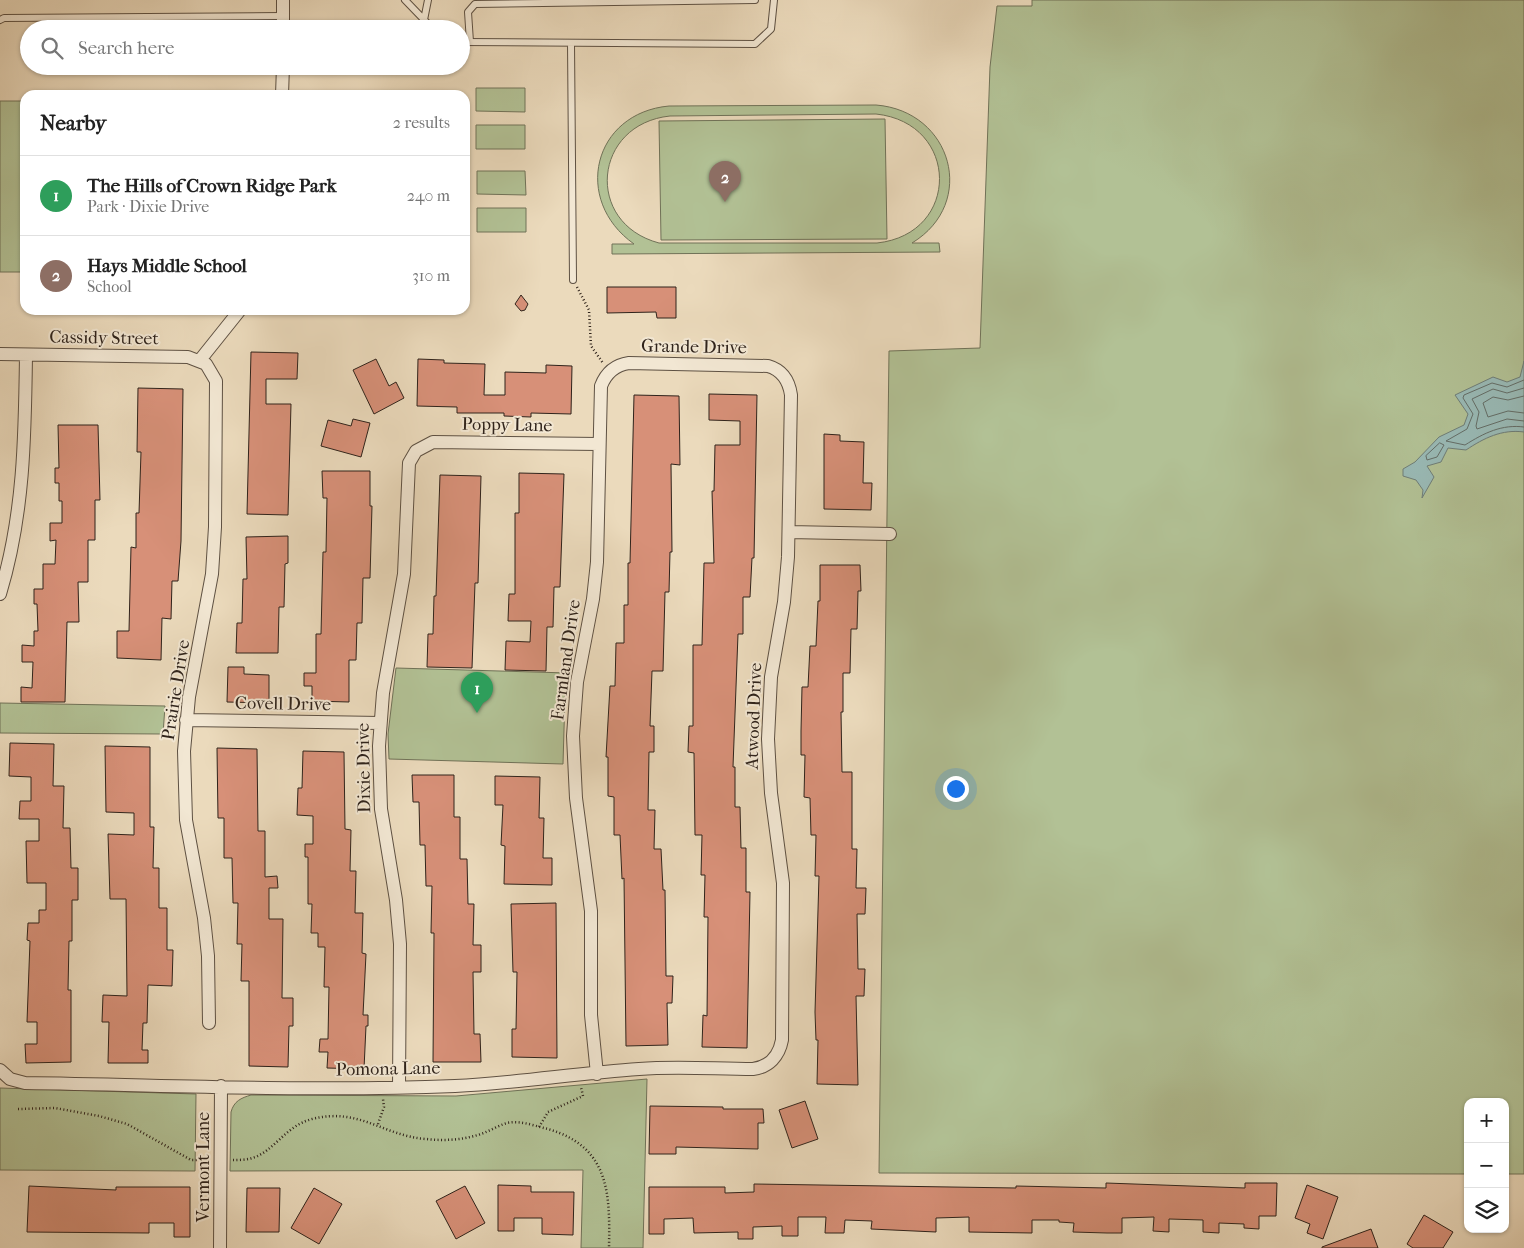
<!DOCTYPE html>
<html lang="en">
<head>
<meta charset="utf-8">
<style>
	:root { --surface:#fff; --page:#f2f2f2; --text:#222; --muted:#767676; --line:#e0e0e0; --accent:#8f2418 }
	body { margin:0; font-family:"IM FELL French Canon",serif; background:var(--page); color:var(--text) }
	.controls { position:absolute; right:15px; bottom:15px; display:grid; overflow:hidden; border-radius:10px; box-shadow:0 1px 4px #0004 }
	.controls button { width:45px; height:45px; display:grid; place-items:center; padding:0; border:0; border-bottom:1px solid var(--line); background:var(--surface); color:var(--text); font:25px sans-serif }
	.you { position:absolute; left:955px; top:788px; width:18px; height:18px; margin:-12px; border:4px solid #fff; border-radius:50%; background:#1a73e8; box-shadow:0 0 0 8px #1a73e833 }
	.badge { display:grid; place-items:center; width:32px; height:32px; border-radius:50%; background:var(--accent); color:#fff; font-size:16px; font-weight:700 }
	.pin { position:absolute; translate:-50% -41px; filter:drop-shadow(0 1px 2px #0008) }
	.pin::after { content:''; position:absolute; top:26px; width:18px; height:15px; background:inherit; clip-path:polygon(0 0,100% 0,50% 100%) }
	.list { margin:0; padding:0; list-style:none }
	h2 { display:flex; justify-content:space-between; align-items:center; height:65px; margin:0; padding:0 20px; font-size:21px }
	h2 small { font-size:16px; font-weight:400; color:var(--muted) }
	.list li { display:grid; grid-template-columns:32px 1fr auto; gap:15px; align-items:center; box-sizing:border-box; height:80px; padding:0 20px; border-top:1px solid var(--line) }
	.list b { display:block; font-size:19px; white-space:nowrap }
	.list p { margin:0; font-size:16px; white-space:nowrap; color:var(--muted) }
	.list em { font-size:16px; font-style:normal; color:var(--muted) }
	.icon { flex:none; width:28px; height:28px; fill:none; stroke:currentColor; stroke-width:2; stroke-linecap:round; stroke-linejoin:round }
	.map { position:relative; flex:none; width:1524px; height:1248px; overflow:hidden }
	.search { position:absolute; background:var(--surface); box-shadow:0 1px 4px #0004; left:20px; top:20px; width:450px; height:55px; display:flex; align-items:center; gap:12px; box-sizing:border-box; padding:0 18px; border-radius:28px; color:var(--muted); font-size:19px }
	.panel { position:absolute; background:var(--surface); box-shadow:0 1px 4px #0004; left:20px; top:90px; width:450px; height:225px; border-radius:15px }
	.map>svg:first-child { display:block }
	.green { fill:#b2c195; stroke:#707258; fill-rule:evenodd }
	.water { fill:#99bab6; stroke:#6f7e78 }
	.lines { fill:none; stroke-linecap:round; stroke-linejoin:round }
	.shore { stroke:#646e68; stroke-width:1 }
	.building { fill:#d79078; stroke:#2f231b }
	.lane-casing { stroke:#5e5143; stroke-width:8 }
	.street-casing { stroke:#5e5143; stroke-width:14 }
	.path { stroke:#2f231b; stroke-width:2.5; stroke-dasharray:1 2.5; stroke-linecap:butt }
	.lane { stroke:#f2e7d3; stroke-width:6 }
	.street { stroke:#f2e7d3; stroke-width:12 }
	.labels { text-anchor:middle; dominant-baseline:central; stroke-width:4; stroke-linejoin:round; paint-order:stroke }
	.street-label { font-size:18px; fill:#2f231b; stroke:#f2e7d3 }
</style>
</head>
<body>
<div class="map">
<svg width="1524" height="1248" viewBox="0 0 1524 1248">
	<rect width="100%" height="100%" fill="#ebdabc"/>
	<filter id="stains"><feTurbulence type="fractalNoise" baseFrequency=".004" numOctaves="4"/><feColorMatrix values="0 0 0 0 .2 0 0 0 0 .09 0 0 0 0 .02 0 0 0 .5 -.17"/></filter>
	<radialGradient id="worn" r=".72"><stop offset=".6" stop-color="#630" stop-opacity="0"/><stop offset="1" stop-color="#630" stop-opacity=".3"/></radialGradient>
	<!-- green -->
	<path class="green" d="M1032 0H1524V1174H1505V1102H1468V1174L879 1173 889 351 980 348 990 67 997 6H1032Z
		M476 88H525V112L476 111Z
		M0 101H25V272H0Z
		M876 105C952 111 978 203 912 243H939L940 252 612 254V244H634C572 200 593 113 669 106ZM876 114C960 123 961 234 877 243H659C584 223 593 124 670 116Z
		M885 119 887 239 661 240 659 121Z
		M476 125H525V149H476Z
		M477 171H525L526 195 477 194Z
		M477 208H526V232H477Z
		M396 668 568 673 565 695 563 764 389 759 388 734Z
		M0 703 165 706 163 734 0 733Z
		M647 1079 643 1248H581L583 1170 230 1171 231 1112C234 1101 241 1098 251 1095L456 1096Z
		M0 1088 196 1094 195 1171 0 1170Z"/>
	<!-- water -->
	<path class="water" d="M1524 361V432C1502 429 1484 438 1466 450L1448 448 1441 462 1427 466 1434 477 1422 498 1423 490 1416 480 1403 476V469L1415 462 1439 437 1464 425 1468 414 1455 395 1493 377 1507 382 1520 377Z"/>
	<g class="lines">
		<!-- shore -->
		<path class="shore" d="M1524 380 1507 387 1492 383 1464 395 1463 398 1473 414 1467 429 1446 441 1465 445C1484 433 1502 424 1524 427
			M1524 388 1507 393 1493 389 1472 399 1479 412 1476 426 1477 429 1507 419 1524 421
			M1524 396 1508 400 1493 397 1483 403 1488 417 1508 411 1524 413
			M1440 443 1444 445 1437 457 1427 460 1426 456Z"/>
	</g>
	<!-- building -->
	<path class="building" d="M607 287H676V318H657L656 312 607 313Z
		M521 295 528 304 525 310 521 311 515 304Z
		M251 352 298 353 297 379H266V404H291L288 515 247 514Z
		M376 359 389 386 396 382 404 398 374 414 353 370Z
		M418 359 444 360V363L485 364 484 395H505V372L546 373V365L572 366 571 414 531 413V417L504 416V413H457V407L417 406Z
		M138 388 183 389 181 541 178 581H172L171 619 162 618 161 660 117 658V631H129L131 547 136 548V513H139L141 452H137Z
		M709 394 757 395 754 558H752L750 597H743V634H738L733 767H735V807H740L741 848H746V892H750L747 1048 702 1047 703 1015 707 1016 708 917H704L705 875H701L702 835H695L694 753 688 752 689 726H693V645H702L704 563H714L712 491H714L715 445H740V421L709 420Z
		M634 395 679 396 680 465 671 464 672 552H670L669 592H665L663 671H652L650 726H654V752H649L648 810H655L654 849H661L663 890H665L666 976H673L672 1003H667L668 1045 626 1046 624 878 622 879 620 835H614V797L608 796V757H606L610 686H615L616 643H624V605H628V563H630Z
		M353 419 370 423 361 457 321 446 328 420 351 426Z
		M58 425H98L100 500H95V540H88V582H78L79 622H67L65 702H21V687L32 688 33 662H22V645L34 646V631H38L37 604H34V589H43V564H55L56 540 50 541V523H62V501H59V483H55V468H59Z
		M824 434 840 435V441L864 442 863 483H872L871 510 824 509Z
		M322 471H370V506H372L370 578H363L362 623H357L356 660H349V702L312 701V686H304V673H316V634H321L323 552H326L327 498H323Z
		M519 473 564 474 560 587H554L553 627H547L546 671 505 670 506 641 530 642 531 621H508L509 594H515V513H519Z
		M440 475 481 476 478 583H475L472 668 427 667 428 634H433L434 596H436Z
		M288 536V563L285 564 284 607H279L278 653H236L237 623H242L243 579H247L246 537Z
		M820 565H860L861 591H858L857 629H851L850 673H843V712H841L842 772H852V849H857L856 888H866L865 914H857L858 969H865L864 996H856L858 1085 817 1084 818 1040H816L815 1012 819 876H815L816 835H811L810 798 804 797 805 755H801V731L802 687H808L810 646H816L818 601H820Z
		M228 667H244V674L269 675V703L227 702Z
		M10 743 54 744 53 786H64L63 828H70L71 868H78V900H72V941H69L68 990H71V1062L26 1063 25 1044H37V1022H27L30 941 27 940 28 923H39V910H46V883H27L26 841H39V819H19L20 801H31V777L9 776Z
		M105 746 150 747V827H154L153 868H159V908H167V950H173L172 986 148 985 147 1023H143L142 1050H148V1063H108L109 1022H102L103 995 127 996 126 899H110L108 834 134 835V813L106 812Z
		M217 748 257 749 258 831H265V877L277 876 278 888H269V919H283L282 998H293V1026H289L288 1067 249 1066V981H241L242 944H237L238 903H233L232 858H224V818H218Z
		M303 751 344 752 345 829 351 830 350 871H356L355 913H363L362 953 366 954 363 1015H368V1026H366L364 1069 327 1068 328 1052H319L320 1039H328L329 987H324L325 947H318V933H311L312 904H308V857H305V844H313V816L297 815 298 788H302Z
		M412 775H454V817H460V859H467L468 904H474L473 945H481V972H473L474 1034H480L481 1062H433L434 933H431L432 886H426L425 845H420L419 802H413Z
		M495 776 540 777 539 818H544L543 858H552V885L504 884 505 846 501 845 503 805H495Z
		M556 903 557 1058 512 1057V1029H516L517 972H513L511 904Z
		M805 1101 818 1139 792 1148 779 1110Z
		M650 1106 723 1107V1109H763L764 1123H758V1149L676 1147V1154H649Z
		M1106 1183 1245 1188V1183H1277L1276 1216H1259V1229L1244 1228V1224L1219 1223V1233L1203 1232V1220L1169 1219V1232L1153 1231 1154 1217 1122 1218V1233H1107L1073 1232 1074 1223 1059 1222V1220H1032V1233L969 1232V1217L936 1218V1232L871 1229 872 1221 845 1220 844 1233H825L826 1217H798V1236H782V1226L753 1227V1239H738V1232L694 1233 693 1218 664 1219V1234H649V1187H725V1193L754 1192V1184L1016 1188V1186L1106 1188Z
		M498 1185 531 1186V1192H574L573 1235 542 1234V1218H514V1231H498Z
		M1307 1185 1338 1197 1323 1239 1307 1233 1310 1224 1295 1218Z
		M29 1186 116 1190V1187H190V1237H174V1223H149V1233L27 1232Z
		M465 1186 485 1223 456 1239 436 1201Z
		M247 1188H280L279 1232H246Z
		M314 1188 342 1204 319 1244 291 1228Z
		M1424 1215 1453 1232 1443 1248H1413L1407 1244Z
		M1371 1229 1378 1248H1322V1247Z"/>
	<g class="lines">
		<defs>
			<path id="lane" d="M405 0 433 29
				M0 20 4 18 283 16
				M424 20 428 0
				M461 42 755 44 771 29 774 0
				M470 42 468 12 475 4 755 0
				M571 43 573 280"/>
			<path id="street" d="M283 29V0
				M282 95 283 66
				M0 354 188 357 206 364 216 381 215 527 212 574 189 697 184 751 186 820 204 918 208 956 209 1023
				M200 360 240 310
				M789 532 890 534
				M0 594C24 515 25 436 26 355
				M186 720 380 723
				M0 1070 10 1079 25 1083C168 1085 312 1092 455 1086 517 1083 578 1073 639 1069 677 1066 715 1069 753 1069 769 1067 779 1056 782 1040L783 883 771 793 768 739 771 677 784 602 788 557 791 395C789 381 782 370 768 366L629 363C615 365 606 373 601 386L597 562 593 599 577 682 573 736 576 798 591 911V1015L597 1074
				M399 1087 400 944 396 900 381 809 379 746 383 693 404 574 409 463 416 451 433 442 599 444
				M220 1248 221 1086"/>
		</defs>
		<!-- lane casing -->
		<use href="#lane" class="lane-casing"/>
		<!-- street casing -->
		<use href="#street" class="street-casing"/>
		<!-- path -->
		<path class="path" d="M577 287 589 310 591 346 603 363
			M18 1109 55 1108 99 1116 127 1124 191 1160H208
			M378 1124 384 1107 383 1099
			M539 1127 548 1112 583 1096 581 1087
			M233 1160C239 1160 246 1160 252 1158 274 1152 285 1126 312 1119 360 1107 383 1136 426 1139 444 1141 461 1140 478 1135 488 1132 497 1126 507 1123 520 1120 535 1126 548 1129 610 1147 610 1194 609 1248"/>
		<!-- lane -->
		<use href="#lane" class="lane"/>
		<!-- street -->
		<use href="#street" class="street"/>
	</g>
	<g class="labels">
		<!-- street labels -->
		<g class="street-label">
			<text transform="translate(104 338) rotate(1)">Cassidy Street</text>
			<text transform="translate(694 347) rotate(1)">Grande Drive</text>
			<text transform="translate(507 425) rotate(1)">Poppy Lane</text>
			<text transform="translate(566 660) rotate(-82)">Farmland Drive</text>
			<text transform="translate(176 690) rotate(-81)">Prairie Drive</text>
			<text transform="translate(283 704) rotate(1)">Covell Drive</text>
			<text transform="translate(754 716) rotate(-88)">Atwood Drive</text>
			<text transform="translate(364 768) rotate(-91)">Dixie Drive</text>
			<text transform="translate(388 1069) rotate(-1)">Pomona Lane</text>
			<text transform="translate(203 1167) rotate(-90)">Vermont Lane</text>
		</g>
	</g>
	<rect width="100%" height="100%" filter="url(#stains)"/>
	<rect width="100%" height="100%" fill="url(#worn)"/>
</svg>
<div class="controls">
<button>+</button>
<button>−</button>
<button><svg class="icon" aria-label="layers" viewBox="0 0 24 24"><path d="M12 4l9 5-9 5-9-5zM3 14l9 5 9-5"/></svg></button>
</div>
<div class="you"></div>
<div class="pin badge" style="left:477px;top:713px;background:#2e9e5b">1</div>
<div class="pin badge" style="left:725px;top:202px;background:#8d6e63">2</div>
<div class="search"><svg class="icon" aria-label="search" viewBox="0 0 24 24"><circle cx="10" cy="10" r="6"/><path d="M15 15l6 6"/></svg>Search here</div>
<section class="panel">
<h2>Nearby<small>2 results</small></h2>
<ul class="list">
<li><span class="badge" style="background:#2e9e5b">1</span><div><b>The Hills of Crown Ridge Park</b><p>Park · Dixie Drive</p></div><em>240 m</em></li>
<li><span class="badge" style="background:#8d6e63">2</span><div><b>Hays Middle School</b><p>School</p></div><em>310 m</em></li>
</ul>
</section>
</div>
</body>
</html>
